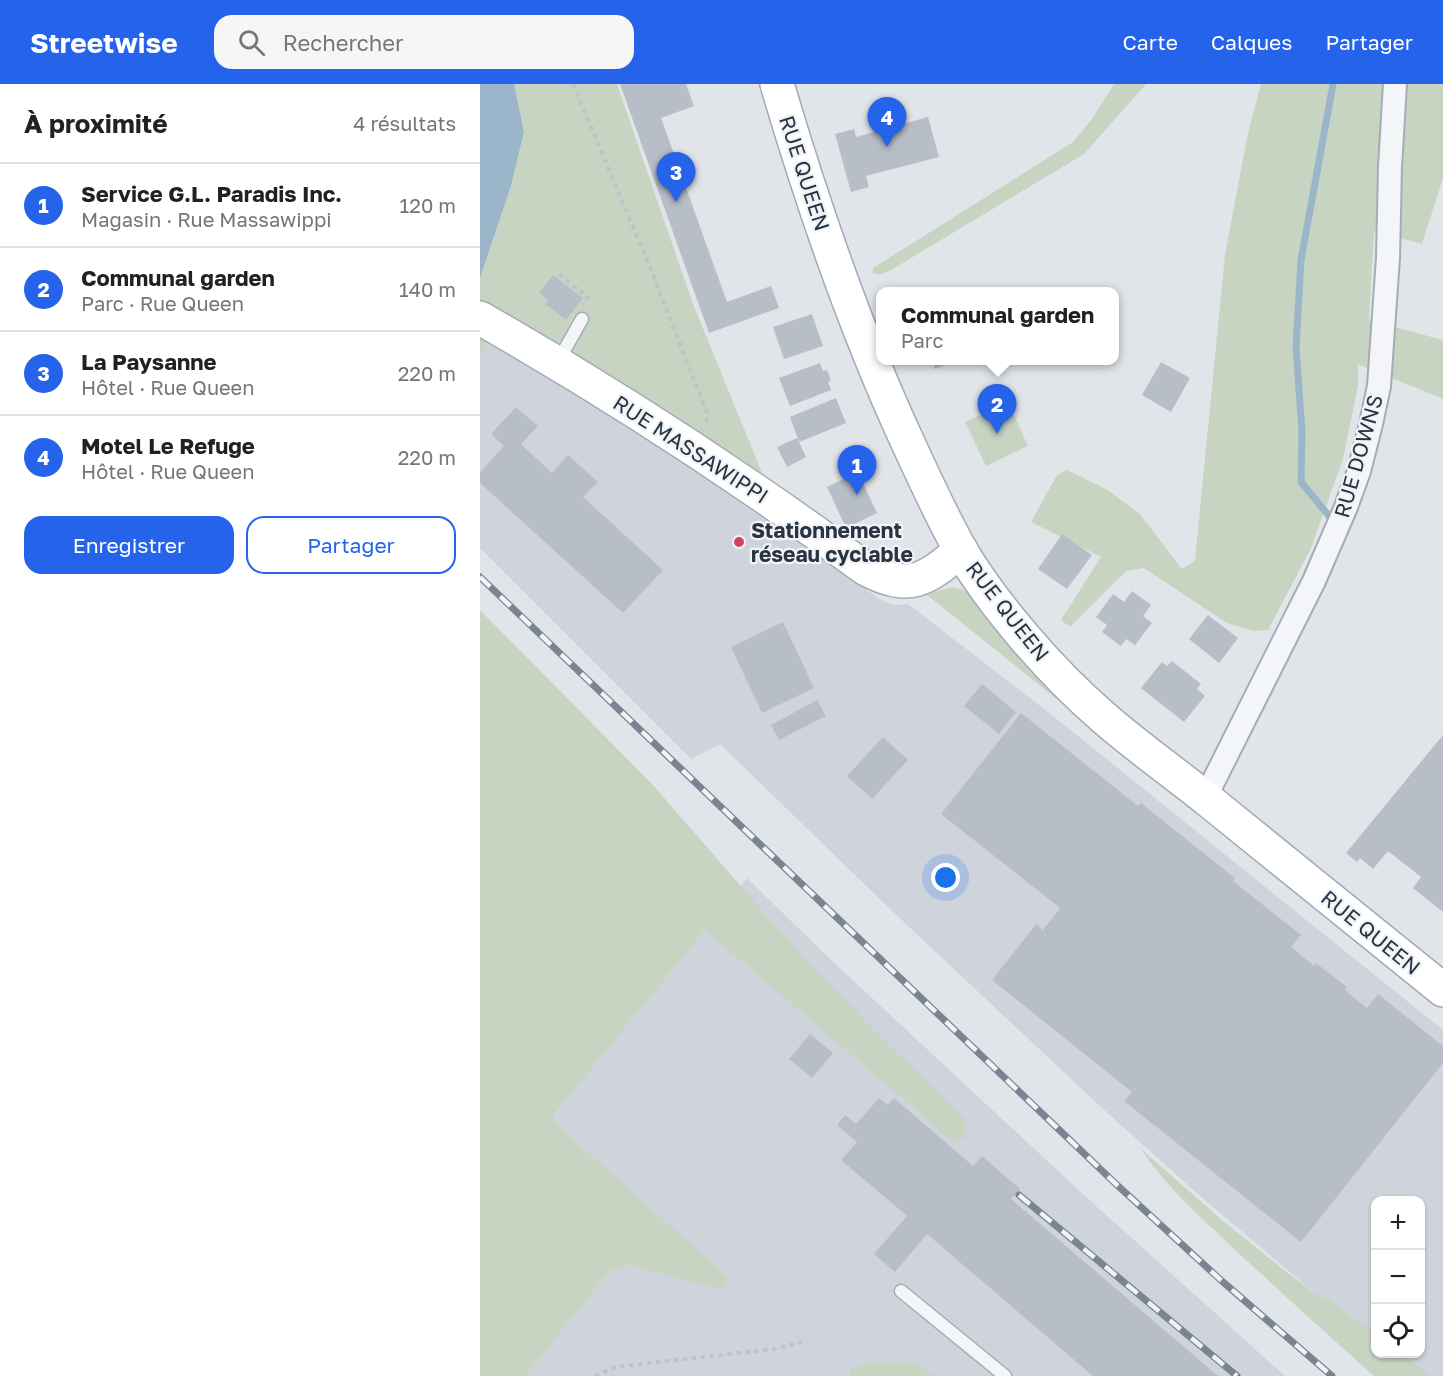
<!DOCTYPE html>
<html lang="fr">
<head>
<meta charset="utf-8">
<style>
	:root { --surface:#fff; --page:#f6f6f6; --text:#202124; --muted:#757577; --line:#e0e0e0; --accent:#2563eb }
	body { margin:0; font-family:"Golos Text",sans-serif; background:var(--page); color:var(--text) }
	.controls { position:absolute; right:18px; bottom:18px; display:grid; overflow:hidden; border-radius:12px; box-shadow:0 2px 4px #0004 }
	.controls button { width:54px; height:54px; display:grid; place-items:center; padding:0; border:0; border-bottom:2px solid var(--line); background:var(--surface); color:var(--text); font:30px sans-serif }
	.you { position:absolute; left:466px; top:794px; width:21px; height:21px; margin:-15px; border:4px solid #fff; border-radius:50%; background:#1a73e8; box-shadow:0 0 0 9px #1a73e833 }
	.badge { display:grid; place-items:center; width:39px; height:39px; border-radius:50%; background:var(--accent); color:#fff; font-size:20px; font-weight:700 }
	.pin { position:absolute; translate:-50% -50px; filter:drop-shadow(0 2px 3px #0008) }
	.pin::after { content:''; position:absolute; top:32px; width:21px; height:18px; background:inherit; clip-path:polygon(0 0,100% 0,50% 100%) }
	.popup { position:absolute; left:396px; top:203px; width:243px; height:78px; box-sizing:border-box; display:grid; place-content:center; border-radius:12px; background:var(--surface); filter:drop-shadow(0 2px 4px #0005); font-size:20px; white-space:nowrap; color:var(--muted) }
	.popup b { font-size:22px; color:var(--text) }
	.popup::after { content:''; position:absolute; left:50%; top:100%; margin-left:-12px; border:12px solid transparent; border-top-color:var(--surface) }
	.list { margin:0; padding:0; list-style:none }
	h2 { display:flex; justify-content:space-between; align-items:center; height:78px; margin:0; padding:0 24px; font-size:26px }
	h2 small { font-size:20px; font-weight:400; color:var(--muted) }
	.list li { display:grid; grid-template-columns:39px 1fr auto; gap:18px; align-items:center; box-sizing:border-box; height:84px; padding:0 24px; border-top:2px solid var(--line) }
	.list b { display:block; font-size:22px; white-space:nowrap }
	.list p { margin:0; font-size:20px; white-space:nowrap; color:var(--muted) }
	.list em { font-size:20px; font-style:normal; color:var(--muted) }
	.actions { display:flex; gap:12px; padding:18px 24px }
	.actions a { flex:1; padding:14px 0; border:2px solid var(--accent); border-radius:18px; text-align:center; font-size:21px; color:var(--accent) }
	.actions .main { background:var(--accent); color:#fff }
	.icon { flex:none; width:33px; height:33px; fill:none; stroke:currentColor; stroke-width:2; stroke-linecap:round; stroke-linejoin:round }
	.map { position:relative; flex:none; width:963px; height:1292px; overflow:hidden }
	header { display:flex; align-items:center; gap:36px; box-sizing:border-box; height:84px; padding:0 30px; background:var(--accent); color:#fff }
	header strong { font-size:28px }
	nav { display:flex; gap:33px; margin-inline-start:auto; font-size:21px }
	.search { width:420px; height:54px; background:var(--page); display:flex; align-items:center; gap:15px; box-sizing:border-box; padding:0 21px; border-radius:18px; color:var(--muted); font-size:22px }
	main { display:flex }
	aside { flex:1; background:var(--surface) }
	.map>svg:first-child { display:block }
	.built { fill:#cfd4dc }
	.green { fill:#c7d4c2 }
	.water { fill:#9bb5cb }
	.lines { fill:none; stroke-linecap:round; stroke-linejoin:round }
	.stream { stroke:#9bb5cb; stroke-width:7 }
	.building { fill:#b8bec7 }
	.lane-casing { stroke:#a6acb4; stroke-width:15 }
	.street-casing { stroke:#a6acb4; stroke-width:26 }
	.secondary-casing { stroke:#a6acb4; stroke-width:36 }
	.primary-casing { stroke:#a0aab6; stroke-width:36 }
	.path { stroke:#bfc3c9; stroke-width:4; stroke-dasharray:4.5 4.5; stroke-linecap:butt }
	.lane { stroke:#f4f5f8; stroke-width:12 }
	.street { stroke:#f4f5f8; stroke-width:22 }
	.secondary { stroke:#fff; stroke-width:33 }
	.primary { stroke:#fff; stroke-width:33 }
	.rail-casing { stroke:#7a8594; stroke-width:7 }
	.rail { stroke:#f1f4f7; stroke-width:4.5; stroke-dasharray:14; stroke-linecap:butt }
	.poi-dot { fill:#d24360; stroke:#f1f4f7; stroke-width:2 }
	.labels { text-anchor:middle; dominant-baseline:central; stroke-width:4.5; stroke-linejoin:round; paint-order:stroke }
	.street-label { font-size:21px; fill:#293342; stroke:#f1f4f7 }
	.poi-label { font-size:21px; font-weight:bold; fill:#293342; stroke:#f1f4f7; text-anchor:start }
</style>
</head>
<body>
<header>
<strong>Streetwise</strong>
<div class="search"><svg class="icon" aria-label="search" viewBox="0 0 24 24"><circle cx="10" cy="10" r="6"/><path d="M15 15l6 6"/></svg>Rechercher</div>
<nav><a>Carte</a><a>Calques</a><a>Partager</a></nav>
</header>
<main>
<aside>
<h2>À proximité<small>4 résultats</small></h2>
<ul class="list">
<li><span class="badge">1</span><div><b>Service G.L. Paradis Inc.</b><p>Magasin · Rue Massawippi</p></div><em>120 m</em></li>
<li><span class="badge">2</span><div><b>Communal garden</b><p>Parc · Rue Queen</p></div><em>140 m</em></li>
<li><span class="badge">3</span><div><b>La Paysanne</b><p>Hôtel · Rue Queen</p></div><em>220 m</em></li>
<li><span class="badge">4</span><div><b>Motel Le Refuge</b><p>Hôtel · Rue Queen</p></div><em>220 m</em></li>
</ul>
<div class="actions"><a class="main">Enregistrer</a><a>Partager</a></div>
</aside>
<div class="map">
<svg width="963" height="1292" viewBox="0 0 963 1292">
	<rect width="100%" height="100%" fill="#e1e5ea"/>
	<!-- built -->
	<path class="built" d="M0 251 47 276 200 376 398 514 410 520 418 521 428 520 568 628 963 946V1292H936L909 1270H940V1116H896L895 1259 839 1213 720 1112 622 1024 411 826 240 660 211 675 0 464Z
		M267 794 350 875 604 1111 805 1292H46L130 1187 145 1181 245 1204 76 1040 74 1031Z"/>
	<!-- green -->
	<path class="green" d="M34 0H137L213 220 285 396 15 233 0 272V194L31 102 44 48Z
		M634 0H666L604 70 411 186 399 191 393 189V184L593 58 612 35Z
		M781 0H963V94L942 160 894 147 889 236 963 256V315L878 280V302L863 375 831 464 788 546 773 547 747 539 664 484 646 487 590 543 581 536 621 473 551 438 577 391 587 386 626 405 659 429 702 485 715 476 745 171 768 49Z
		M528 318 548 362 506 382 485 338Z
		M472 503 481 505 491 510 608 640 446 510Z
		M0 526 172 700 313 862 401 953 484 1033 485 1053 477 1057 470 1055 225 846 74 1031 76 1040 248 1193 244 1205 146 1181 130 1187 46 1292H0Z
		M660 1064 742 1136 808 1189 841 1214 849 1215 895 1250 896 1270H921L951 1292H894C847 1250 801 1208 754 1165 721 1133 686 1103 660 1064Z
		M389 1278 434 1279 456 1292H368L371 1284Z"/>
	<!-- water -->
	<path class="water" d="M0 0H34L44 48 31 102 0 194Z"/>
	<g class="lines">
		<!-- stream -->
		<path class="stream" d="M853 0 821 176 816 263 822 348 821 398 854 438"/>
	</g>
	<!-- building -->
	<path class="building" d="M140 0H206L214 22 181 34 247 218 291 202 299 224 229 249Z
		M448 33 459 73 386 92 389 103 371 108 355 50 374 45 376 53Z
		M73 191 103 214 86 236 65 220 68 216 59 209Z
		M332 230 343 262 304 275 293 243Z
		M452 276H475V277L455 285Z
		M681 278 710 294 691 328 662 311Z
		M340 279 343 287 347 286 351 297 348 298 351 306 310 322 299 294Z
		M356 314 366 339 319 358 310 333Z
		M36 323 58 342 41 360 72 389 88 371 118 398 103 413 183 486 143 529 0 399V388L24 362 11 350Z
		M317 354 326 373 307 383 297 363Z
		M378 388 397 429 366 444 347 403Z
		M582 450 612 471 587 505 558 485Z
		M652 507 671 521 663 532 672 539 655 561 646 555 641 562 622 548 627 541 616 533 633 510 644 518Z
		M728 531 758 554 739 579 709 555Z
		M303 538 334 604 282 629 251 563Z
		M692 577 721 600 717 605 725 612 704 638 661 604 682 578 687 582Z
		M502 600 536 628 519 650 484 622Z
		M337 616 346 632 299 656 291 641Z
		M541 629 658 722 661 719 755 794 753 797 821 851 811 863 834 882 836 879 867 903 865 906 887 924 898 910 963 962V979L821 1158 644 1017 652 1008 512 896 556 840 563 846 580 824 461 730Z
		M963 651V828L933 804 941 793 908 767 893 785 880 774 877 778 866 769Z
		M403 653 428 676 392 715 367 692Z
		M330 950 353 969 332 994 309 975Z
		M399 1014 408 1021 414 1014 493 1082 502 1072 540 1105 531 1115 738 1292H613L447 1150 415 1188 394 1170 427 1132 361 1076 377 1058 357 1041 365 1031 376 1040Z"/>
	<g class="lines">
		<defs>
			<path id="lane" d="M77 279 102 235
				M421 1207 525 1292"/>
			<path id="street" d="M725 714 834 497 866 423 879 387 891 340 899 302 908 174 910 83 915 0"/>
			<path id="secondary" d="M0 234C133 310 262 394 386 485 430 508 446 496 481 466"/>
			<path id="primary" d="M297 0C333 122 375 245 429 361 445 396 461 431 480 465 498 496 522 527 545 554 569 582 595 609 623 633 656 662 693 688 728 716 806 779 885 843 963 906"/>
		</defs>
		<!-- lane casing -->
		<use href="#lane" class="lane-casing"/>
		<!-- street casing -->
		<use href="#street" class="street-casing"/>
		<!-- secondary casing -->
		<use href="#secondary" class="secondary-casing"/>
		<!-- primary casing -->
		<use href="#primary" class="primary-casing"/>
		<!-- path -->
		<path class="path" d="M93 0 167 176 227 329 226 343
			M79 190 108 213 102 220
			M115 1292 135 1283 293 1265 322 1258"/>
		<!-- lane -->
		<use href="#lane" class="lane"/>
		<!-- street -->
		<use href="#street" class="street"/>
		<!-- secondary -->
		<use href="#secondary" class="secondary"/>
		<!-- primary -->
		<use href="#primary" class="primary"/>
		<defs>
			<path id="rail" d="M0 493 637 1101 743 1198 852 1292
				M539 1111 757 1292"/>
		</defs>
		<!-- rail casing -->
		<use href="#rail" class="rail-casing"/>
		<!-- rail -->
		<use href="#rail" class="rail"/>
	</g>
	<!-- markers -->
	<circle class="poi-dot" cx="259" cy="458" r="6"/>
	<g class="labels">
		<!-- street labels -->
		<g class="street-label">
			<text transform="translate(325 89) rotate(72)">RUE QUEEN</text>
			<text transform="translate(211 365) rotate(33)">RUE MASSAWIPPI</text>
			<text transform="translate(878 372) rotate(-74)">RUE DOWNS</text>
			<text transform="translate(528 527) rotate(52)">RUE QUEEN</text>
			<text transform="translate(891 848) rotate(39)">RUE QUEEN</text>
		</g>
		<!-- poi labels -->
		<g class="poi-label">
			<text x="271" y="446">Stationnement<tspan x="271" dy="24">réseau cyclable</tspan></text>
		</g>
	</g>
</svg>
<div class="controls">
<button>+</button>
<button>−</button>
<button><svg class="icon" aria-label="locate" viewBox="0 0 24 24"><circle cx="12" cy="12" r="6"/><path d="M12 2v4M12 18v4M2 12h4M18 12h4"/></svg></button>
</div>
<div class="you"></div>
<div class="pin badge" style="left:377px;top:411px">1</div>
<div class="pin badge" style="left:517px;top:350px">2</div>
<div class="popup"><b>Communal garden</b>Parc</div>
<div class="pin badge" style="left:196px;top:118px">3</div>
<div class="pin badge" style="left:407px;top:63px">4</div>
</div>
</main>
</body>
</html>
